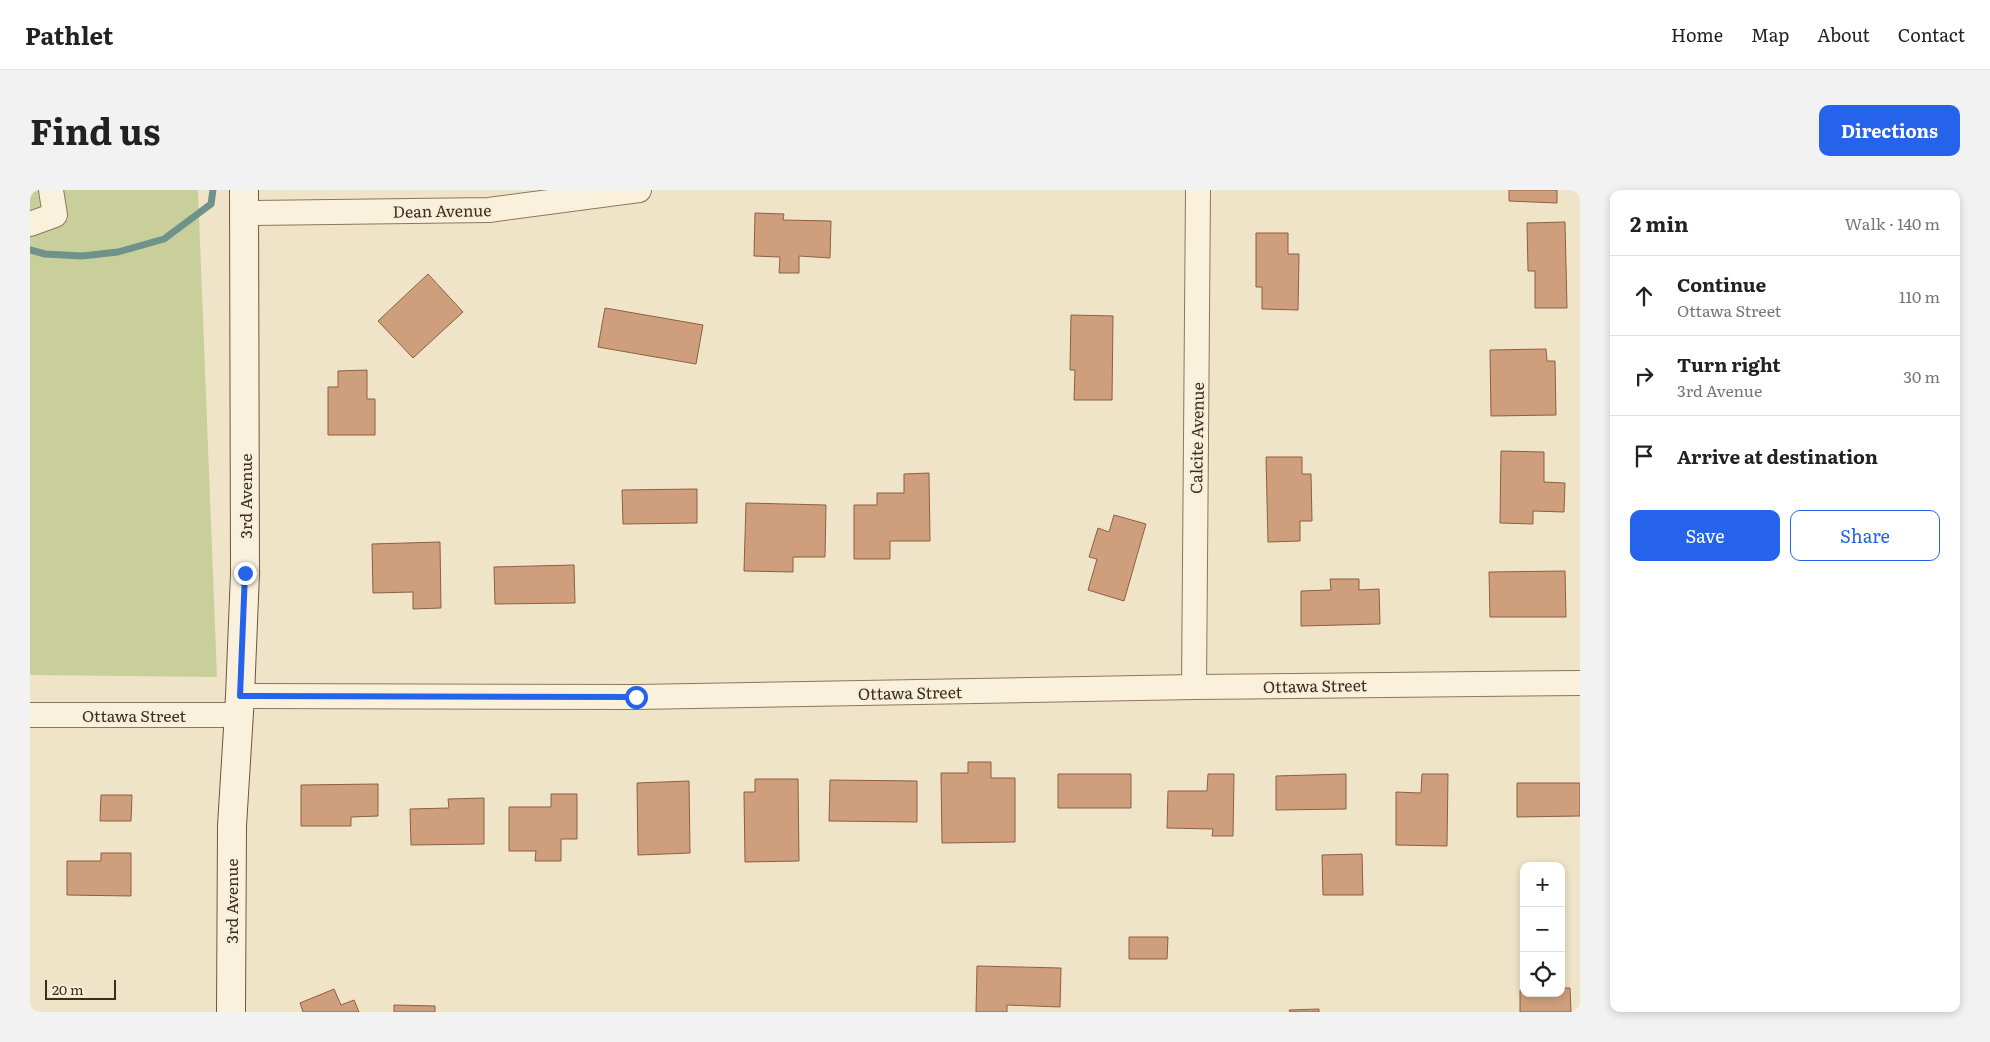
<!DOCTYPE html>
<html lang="en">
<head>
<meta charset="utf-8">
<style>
	:root { --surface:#fff; --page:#f2f2f2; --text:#222; --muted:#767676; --line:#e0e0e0; --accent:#2563eb }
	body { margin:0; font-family:Literata,serif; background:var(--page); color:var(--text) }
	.controls { position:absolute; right:15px; bottom:15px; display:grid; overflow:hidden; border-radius:10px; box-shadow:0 2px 8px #0003 }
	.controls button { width:45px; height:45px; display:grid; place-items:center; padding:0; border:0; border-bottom:1px solid var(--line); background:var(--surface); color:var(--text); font:25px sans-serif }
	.scale { position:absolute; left:15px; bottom:12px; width:71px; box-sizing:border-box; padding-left:5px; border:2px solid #3d2e20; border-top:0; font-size:14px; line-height:18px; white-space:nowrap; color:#3d2e20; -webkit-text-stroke:4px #f7eed8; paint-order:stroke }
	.stop { position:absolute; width:15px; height:15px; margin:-11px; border:4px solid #2563eb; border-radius:50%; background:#fff }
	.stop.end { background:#2563eb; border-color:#fff; box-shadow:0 1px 5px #0008 }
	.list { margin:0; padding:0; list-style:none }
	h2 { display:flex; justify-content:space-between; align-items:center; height:65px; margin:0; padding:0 20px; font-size:21px }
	h2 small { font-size:16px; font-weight:400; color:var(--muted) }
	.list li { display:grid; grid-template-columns:32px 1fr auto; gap:15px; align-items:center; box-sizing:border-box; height:80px; padding:0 20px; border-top:1px solid var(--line) }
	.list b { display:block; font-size:19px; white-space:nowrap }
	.list p { margin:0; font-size:16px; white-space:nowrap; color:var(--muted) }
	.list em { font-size:16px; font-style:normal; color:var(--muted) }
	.actions { display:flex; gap:10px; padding:15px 20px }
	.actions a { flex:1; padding:11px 0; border:1px solid var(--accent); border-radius:10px; text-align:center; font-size:18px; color:var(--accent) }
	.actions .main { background:var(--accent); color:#fff }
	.icon { flex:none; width:28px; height:28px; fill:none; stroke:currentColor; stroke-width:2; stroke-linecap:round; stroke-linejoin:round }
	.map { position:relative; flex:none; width:1550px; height:822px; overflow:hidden; border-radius:10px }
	header { display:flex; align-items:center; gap:30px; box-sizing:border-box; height:70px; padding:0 25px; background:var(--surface); border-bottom:1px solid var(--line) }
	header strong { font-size:24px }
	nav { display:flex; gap:28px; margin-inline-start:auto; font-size:18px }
	.intro { display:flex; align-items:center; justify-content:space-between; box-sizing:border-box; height:120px; padding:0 30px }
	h1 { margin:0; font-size:35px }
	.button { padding:12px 22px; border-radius:10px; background:var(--accent); color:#fff; font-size:18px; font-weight:700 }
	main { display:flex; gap:30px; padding:0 30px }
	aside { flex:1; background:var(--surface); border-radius:10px; box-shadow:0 2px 8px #0003 }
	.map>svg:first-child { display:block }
	.green { fill:#c9cf9b }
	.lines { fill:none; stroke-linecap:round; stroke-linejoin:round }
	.stream { stroke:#6f938a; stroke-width:7 }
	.building { fill:#cf9f7d; stroke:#8d5f41 }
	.street-casing { stroke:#8d765c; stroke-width:26 }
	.secondary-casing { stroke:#6f573f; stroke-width:30 }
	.street { stroke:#faf1dc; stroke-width:24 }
	.secondary { stroke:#faf1dc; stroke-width:28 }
	.route { stroke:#2563eb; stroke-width:6 }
	.labels { text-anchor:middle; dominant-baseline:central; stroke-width:4; stroke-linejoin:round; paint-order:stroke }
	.street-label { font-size:16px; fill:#3d2e20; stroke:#f7eed8 }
</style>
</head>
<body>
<header>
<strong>Pathlet</strong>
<nav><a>Home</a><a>Map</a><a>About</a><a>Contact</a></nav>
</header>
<div class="intro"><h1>Find us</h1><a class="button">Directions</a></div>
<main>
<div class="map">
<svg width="1550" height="822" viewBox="0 0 1550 822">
	<rect width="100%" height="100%" fill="#f0e4c8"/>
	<!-- green -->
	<path class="green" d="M0 0H168L187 487 0 485Z"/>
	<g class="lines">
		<!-- stream -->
		<path class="stream" d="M0 60 15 64 52 66 88 62 134 49 181 14 183 0"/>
	</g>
	<!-- building -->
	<path class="building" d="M1479 0H1527V13L1479 11Z
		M725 23 754 24 753 30 801 31 800 68 769 66V83H749L750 67 724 66Z
		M1535 32 1537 118H1505V81H1498L1497 33Z
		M1226 43H1258V64H1269L1268 120 1232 119V97H1226Z
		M398 84 433 122 383 168 348 131Z
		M575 118 673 135 666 174 568 157Z
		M1041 125 1083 126 1082 210H1044L1045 180H1040Z
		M1516 159 1517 171H1525L1526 225 1461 226 1460 160Z
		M337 180V209H345V245H298V197H308V181Z
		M1471 261 1514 262V292L1535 293 1534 322 1503 321V334L1470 333Z
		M1236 267H1272V284H1281L1282 331H1270V351L1238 352Z
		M899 283 900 351H860V369H824V315H847V303H874V284Z
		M667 299V333L593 334 592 300Z
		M716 313 796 315 795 367H763V382L714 381Z
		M1084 325 1116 334 1094 411 1058 400 1067 369 1059 367 1068 338 1079 342Z
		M410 352 411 418 383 419V402L343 403 342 354Z
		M544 375 545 413 465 414 464 377Z
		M1535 381 1536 427H1460L1459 382Z
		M1300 389H1329V400L1349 399 1350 434 1271 436V401L1301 400Z
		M938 572H961V588H985V652L912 653 911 583H938Z
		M1028 584H1101V618H1028Z
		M1178 584H1204L1203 646H1182L1183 639 1137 638 1138 601H1177Z
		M1316 584V619L1246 620V586Z
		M1392 584H1418L1417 656 1366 655V602L1391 603Z
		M725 589H768L769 671 715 672 714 602H725Z
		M800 590 887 591V632L799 631Z
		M659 591 660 663 608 665 607 593Z
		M1487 593H1550V626L1487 627Z
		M348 594V626L321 627V636H271V595Z
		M521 604H547V649H531V671H505L506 661H479V617H521Z
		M71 605H102L101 631H70Z
		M454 608V654L381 655 380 619 419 618 418 609Z
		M71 663H101V706L37 705V671H71Z
		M1332 664 1333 705H1293L1292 665Z
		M1099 747H1138L1137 769H1099Z
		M947 776 1031 778 1030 817 977 815V822H946Z
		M1531 798H1540L1541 822H1490V800L1494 799V803H1531Z
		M304 799 311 815 324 810 329 822H273L270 813Z
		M364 815 405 816V822H364Z
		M1289 819V822H1260L1259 820Z"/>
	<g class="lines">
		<defs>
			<path id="street" d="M214 23 459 20 609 0
				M0 34 25 25 21 0
				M1164 497 1168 0
				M210 506 606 507 1164 497 1550 493
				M0 525H208"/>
			<path id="secondary" d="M201 822 202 636 210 506 215 383 214 0"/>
		</defs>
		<!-- street casing -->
		<use href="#street" class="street-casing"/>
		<!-- secondary casing -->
		<use href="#secondary" class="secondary-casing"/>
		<!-- street -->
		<use href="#street" class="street"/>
		<!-- secondary -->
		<use href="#secondary" class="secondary"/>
	</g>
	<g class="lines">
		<!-- route -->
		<path class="route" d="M215 383 210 506 606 507"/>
	</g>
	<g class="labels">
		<!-- street labels -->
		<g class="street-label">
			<text transform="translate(412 20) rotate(-1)">Dean Avenue</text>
			<text transform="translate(1166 248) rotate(-89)">Calcite Avenue</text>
			<text transform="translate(215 306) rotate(-90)">3rd Avenue</text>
			<text transform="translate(1285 495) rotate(-1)">Ottawa Street</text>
			<text transform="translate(880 502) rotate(-1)">Ottawa Street</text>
			<text x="104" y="525">Ottawa Street</text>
			<text transform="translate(201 711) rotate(-90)">3rd Avenue</text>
		</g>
	</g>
</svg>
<div class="controls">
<button>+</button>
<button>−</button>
<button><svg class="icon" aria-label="locate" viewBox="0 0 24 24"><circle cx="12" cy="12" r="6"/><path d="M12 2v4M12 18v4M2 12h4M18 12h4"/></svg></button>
</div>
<div class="scale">20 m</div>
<div class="stop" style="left:606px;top:507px"></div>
<div class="stop end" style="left:215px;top:383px"></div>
</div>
<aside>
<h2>2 min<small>Walk · 140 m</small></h2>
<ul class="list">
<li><svg class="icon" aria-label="ahead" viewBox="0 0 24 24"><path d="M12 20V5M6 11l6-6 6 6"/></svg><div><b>Continue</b><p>Ottawa Street</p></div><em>110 m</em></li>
<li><svg class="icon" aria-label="right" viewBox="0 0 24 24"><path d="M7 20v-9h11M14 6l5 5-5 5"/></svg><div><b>Turn right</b><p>3rd Avenue</p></div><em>30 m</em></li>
<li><svg class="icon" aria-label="arrive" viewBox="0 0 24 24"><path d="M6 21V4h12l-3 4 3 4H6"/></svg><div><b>Arrive at destination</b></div></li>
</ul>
<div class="actions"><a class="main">Save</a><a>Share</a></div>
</aside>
</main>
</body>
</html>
